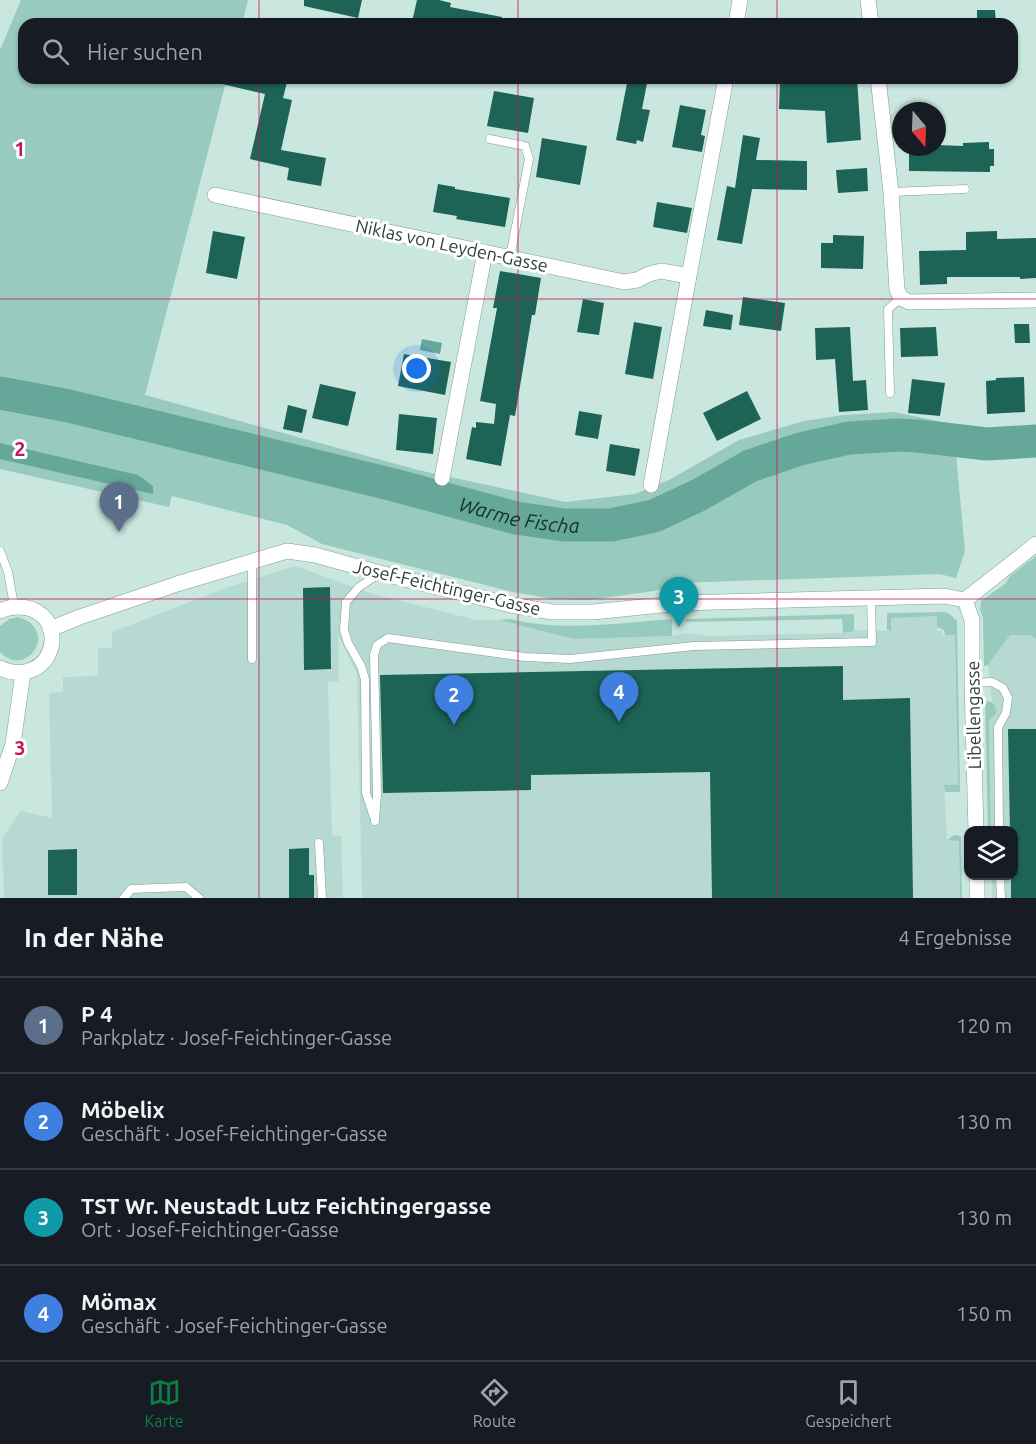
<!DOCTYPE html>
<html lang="de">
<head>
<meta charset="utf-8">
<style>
	:root { --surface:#171b24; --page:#242831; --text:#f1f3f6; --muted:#9ea1a6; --line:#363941; --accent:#0b8043 }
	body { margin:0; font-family:Ubuntu,sans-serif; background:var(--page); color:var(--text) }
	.controls { position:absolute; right:18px; bottom:18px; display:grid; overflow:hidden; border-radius:12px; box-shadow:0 2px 4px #0004 }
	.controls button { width:54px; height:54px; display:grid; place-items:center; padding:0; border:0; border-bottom:2px solid var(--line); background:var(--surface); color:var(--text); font:30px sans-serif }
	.compass { position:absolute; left:892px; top:102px; width:54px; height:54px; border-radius:50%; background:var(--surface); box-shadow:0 2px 4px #0004; rotate:161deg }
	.you { position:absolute; left:417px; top:369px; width:21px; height:21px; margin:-15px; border:4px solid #fff; border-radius:50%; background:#1a73e8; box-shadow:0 0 0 9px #1a73e833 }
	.badge { display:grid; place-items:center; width:39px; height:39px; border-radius:50%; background:var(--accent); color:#fff; font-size:20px; font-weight:700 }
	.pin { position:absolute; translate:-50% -50px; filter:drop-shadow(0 2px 3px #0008) }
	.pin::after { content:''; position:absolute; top:32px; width:21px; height:18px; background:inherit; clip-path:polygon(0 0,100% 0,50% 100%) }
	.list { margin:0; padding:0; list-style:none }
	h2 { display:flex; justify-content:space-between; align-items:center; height:78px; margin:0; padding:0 24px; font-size:26px }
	h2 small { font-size:20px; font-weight:400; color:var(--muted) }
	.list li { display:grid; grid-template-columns:39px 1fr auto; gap:18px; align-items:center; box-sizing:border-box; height:96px; padding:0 24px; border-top:2px solid var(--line) }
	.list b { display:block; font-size:22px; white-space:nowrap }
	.list p { margin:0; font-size:20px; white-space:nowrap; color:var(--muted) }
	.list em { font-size:20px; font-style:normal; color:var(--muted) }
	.icon { flex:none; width:33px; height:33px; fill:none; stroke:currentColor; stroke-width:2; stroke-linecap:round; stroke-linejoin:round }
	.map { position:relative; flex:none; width:1036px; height:898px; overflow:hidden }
	.search { position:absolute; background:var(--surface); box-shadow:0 2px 4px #0004; left:18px; right:18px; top:18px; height:66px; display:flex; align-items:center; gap:15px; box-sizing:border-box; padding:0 21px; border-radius:18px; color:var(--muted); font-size:22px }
	.sheet { height:462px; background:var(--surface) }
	nav { display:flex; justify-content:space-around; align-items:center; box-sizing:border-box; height:84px; border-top:2px solid var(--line); background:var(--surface); font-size:16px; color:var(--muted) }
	nav a { display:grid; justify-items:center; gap:3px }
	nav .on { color:var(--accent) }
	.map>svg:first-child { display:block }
	.built { fill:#b6dad2 }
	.green { fill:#98cabe }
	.water { fill:#65a798 }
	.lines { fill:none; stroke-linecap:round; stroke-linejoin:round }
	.river { stroke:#65a798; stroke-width:33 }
	.building { fill:#1d6356 }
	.lane-casing { stroke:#819c95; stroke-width:9 }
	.street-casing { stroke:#819c95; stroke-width:16 }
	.lane { stroke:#fff; stroke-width:8 }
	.street { stroke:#fff; stroke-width:15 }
	.grid { fill:none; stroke:#c2185b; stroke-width:1.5; stroke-opacity:0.55 }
	.labels { text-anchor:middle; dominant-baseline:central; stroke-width:6; stroke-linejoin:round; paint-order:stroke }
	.street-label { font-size:18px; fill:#323e3b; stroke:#fff }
	.water-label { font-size:20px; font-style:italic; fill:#10312a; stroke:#fff }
	.grid-label { font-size:20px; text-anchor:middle; font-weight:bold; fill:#c2185b; stroke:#fff; stroke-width:6; stroke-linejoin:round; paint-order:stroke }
</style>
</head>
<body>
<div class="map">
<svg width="1036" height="898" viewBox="0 0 1036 898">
	<rect width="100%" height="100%" fill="#cae7df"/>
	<!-- built -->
	<path class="built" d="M295 566 370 593 476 620H499L573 639 672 636 686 633 710 636 843 633 850 632 854 630 891 631V618L937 616V631H942V635H955L958 785H944L947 840H959L960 898H362L357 674 338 635 339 681 328 682 332 835 341 836 343 898H4L2 839 21 811 52 818 49 693 63 692V677L98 676V648H112V632L226 588Z
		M1010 635H1031L1036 639V898H992V876H1014V830H991L989 720 993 717 995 706 992 702 988 665Z"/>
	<!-- green -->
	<path class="green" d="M21 0H248L242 24H24V78H227L145 395 418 470 565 502 635 494 669 480 739 440 804 421 844 415 894 412 962 426V433L956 454 965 551 956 578 939 574 680 583 654 591 589 600 553 599 513 592 322 544 287 525 172 496 169 507 0 469V50Z
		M1036 556V639L1031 635H1010L988 665 984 666 983 618 980 610 981 601 1006 583 1010 576Z
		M946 612 951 615 957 621 960 792H945L944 785H958L955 635H945L944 630 937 627V616L891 618V631L887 630V613Z
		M854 614V630L850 632 843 633 842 619 686 622V619Z
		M18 617C60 629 27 680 0 652V626L9 619Z
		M510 619C562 632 618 623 672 619V636L573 639 499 620Z
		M985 701 992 702 995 706 996 713 989 721 991 830H988Z
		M954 835 961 836 962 898H960L959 841 947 840Z"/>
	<!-- water -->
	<path class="water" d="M422 339 442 343 440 354 420 350Z
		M0 443 138 475 153 486V494L0 459Z"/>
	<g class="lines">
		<!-- river -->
		<path class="river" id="s1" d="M0 393 69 406 394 485 516 518 564 525H611L654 516 699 495 750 466 800 449 849 438 898 435 918 436 987 444 1036 441"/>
	</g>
	<!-- building -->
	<path class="building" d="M304 0H362L358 18 304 6Z
		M417 0H439L451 3 450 7 502 17 501 24H422L412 22Z
		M977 10H995L996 24H977Z
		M223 78H288L283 98 292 100 281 150 326 158 321 186 287 180 289 168 250 159 265 94 222 84Z
		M628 78H648L642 109 650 110 643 142 637 140 636 144 616 140Z
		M780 78H857L861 140 827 143 825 111 779 109Z
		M494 91 534 98 528 133 487 126Z
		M680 105 706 110 701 135 705 136 702 152 672 147Z
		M743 135 760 138 756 160 807 161V190L752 189 742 244 717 240 727 186 735 188Z
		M542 138 587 146 580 185 536 177Z
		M989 142V149H994V166H990V172L909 171V148L937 147V145L963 146V143Z
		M867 168 868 191 838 193 836 170Z
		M438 184 455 187V189L510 198 505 227 456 219 457 216 433 212Z
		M657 202 692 208 687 233 653 227Z
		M213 231 245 237 237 279 206 273Z
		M997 231V239L1036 238V278L1020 279V277H947V284L920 285 919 251 966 250V232Z
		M833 235 864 236 863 269 821 268V243H833Z
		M500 271 541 278 535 315H532L515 416 510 415 501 466 466 459 472 427 476 428V422L494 424 496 404 480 401 497 308H493Z
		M743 297 785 303 781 331 739 325Z
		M583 299 604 303 599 335 577 332Z
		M706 310 733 315 731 330 703 326Z
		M634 322 662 327 653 379 625 374Z
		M1014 324H1029L1030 343H1015Z
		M850 327 853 381 866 380 868 410 839 412 835 359 816 360 815 328Z
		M936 327 938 356 901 357 900 328Z
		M404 354 451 362 445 395 398 386Z
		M1024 377 1025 412 987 414 986 381 996 380V378Z
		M912 379 945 383 940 416 908 413Z
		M320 384 356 392 348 426 312 418Z
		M747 391 761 419 717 441 703 413Z
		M288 405 307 410 302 433 283 429Z
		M579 411 602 415 598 439 575 435Z
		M399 414 437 418 433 454 396 450Z
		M610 444 640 449 635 476 606 471Z
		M330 587 331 669 304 670 303 588Z
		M843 666V700L910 698 913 898H712L710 772 531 775V790L383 793 380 675Z
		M1008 729H1036V898H1011V876H1014V831H1010Z
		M309 848V875H314V898H289V849Z
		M77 849V895H48V850Z"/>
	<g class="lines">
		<defs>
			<path id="lane" d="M490 139 525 146 529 159 510 257
				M891 192 965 189
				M890 393 888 309 901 298
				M0 551 8 572 14 605
				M252 561V659
				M972 683 992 682 1003 688 1008 698 1006 713 998 727 999 830
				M374 817 366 793 365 679 361 666 348 643 344 630 346 602 359 587 379 574
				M375 821 377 794 374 655 377 645 388 638 525 657 570 659 694 646 872 642 871 598
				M319 843 322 898
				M1000 876 1001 898
				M124 898 131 889 186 887 199 898"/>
			<path id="street" d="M868 0 871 24
				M736 24 740 0
				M878 78 891 192 897 290 901 298 909 302 1036 300
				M215 195 624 282 637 280 649 274 661 271 689 276 726 78
				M442 478 485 252
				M651 485 689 276
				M965 600 972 620V683L976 830
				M965 600 1036 544
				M0 611C24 600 54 612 52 642 49 669 22 679 0 668
				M50 629 80 617 177 584 287 551 315 555 380 573 511 605 552 612H593L681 603 944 596 965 600
				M0 783 13 744 23 673
				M977 876V898"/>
		</defs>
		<!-- lane casing -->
		<use href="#lane" class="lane-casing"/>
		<!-- street casing -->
		<use href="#street" class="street-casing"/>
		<!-- lane -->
		<use href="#lane" class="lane"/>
		<!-- street -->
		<use href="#street" class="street"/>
	</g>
	<!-- grid -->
	<path class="grid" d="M259 0V24M518 0V24M777 0V24M259 78V898M518 78V898M777 78V898M0 299H1036M0 599H1036"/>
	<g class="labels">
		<!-- street labels -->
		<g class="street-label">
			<text transform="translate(452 245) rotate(12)">Niklas von Leyden-Gasse</text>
			<text transform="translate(447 587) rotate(13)">Josef-Feichtinger-Gasse</text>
			<text transform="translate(973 715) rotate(-91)">Libellengasse</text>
		</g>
		<!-- water labels -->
		<g class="water-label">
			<text stroke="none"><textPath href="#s1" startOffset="534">Warme Fischa</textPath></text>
		</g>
	</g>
	<g class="grid-label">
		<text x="20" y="156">1</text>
		<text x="20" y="456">2</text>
		<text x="20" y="755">3</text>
	</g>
</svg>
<div class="controls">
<button><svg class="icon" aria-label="layers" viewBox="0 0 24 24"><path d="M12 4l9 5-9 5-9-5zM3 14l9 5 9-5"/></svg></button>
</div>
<svg class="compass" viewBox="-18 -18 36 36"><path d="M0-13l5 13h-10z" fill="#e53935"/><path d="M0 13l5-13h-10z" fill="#9ea1a6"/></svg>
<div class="you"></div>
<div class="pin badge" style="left:119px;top:532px;background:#5c6f8a">1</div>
<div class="pin badge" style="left:454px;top:725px;background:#3f7fe0">2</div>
<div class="pin badge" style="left:679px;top:627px;background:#0f9aa8">3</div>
<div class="pin badge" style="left:619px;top:722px;background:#3f7fe0">4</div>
<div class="search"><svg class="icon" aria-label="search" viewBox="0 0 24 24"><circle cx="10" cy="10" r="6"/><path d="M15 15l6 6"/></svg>Hier suchen</div>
</div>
<section class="sheet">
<h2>In der Nähe<small>4 Ergebnisse</small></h2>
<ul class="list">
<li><span class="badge" style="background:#5c6f8a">1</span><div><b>P 4</b><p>Parkplatz · Josef-Feichtinger-Gasse</p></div><em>120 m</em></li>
<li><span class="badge" style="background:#3f7fe0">2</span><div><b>Möbelix</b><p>Geschäft · Josef-Feichtinger-Gasse</p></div><em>130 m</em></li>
<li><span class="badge" style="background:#0f9aa8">3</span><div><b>TST Wr. Neustadt Lutz Feichtingergasse</b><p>Ort · Josef-Feichtinger-Gasse</p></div><em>130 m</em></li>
<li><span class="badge" style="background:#3f7fe0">4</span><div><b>Mömax</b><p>Geschäft · Josef-Feichtinger-Gasse</p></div><em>150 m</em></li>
</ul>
</section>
<nav>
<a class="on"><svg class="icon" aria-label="map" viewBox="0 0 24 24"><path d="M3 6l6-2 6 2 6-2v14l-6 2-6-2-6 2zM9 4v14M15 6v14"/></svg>Karte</a>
<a><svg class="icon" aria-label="directions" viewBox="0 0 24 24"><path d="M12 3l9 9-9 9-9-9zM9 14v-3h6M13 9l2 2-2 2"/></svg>Route</a>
<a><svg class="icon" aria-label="saved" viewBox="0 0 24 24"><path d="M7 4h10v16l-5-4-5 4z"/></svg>Gespeichert</a>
</nav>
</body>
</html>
